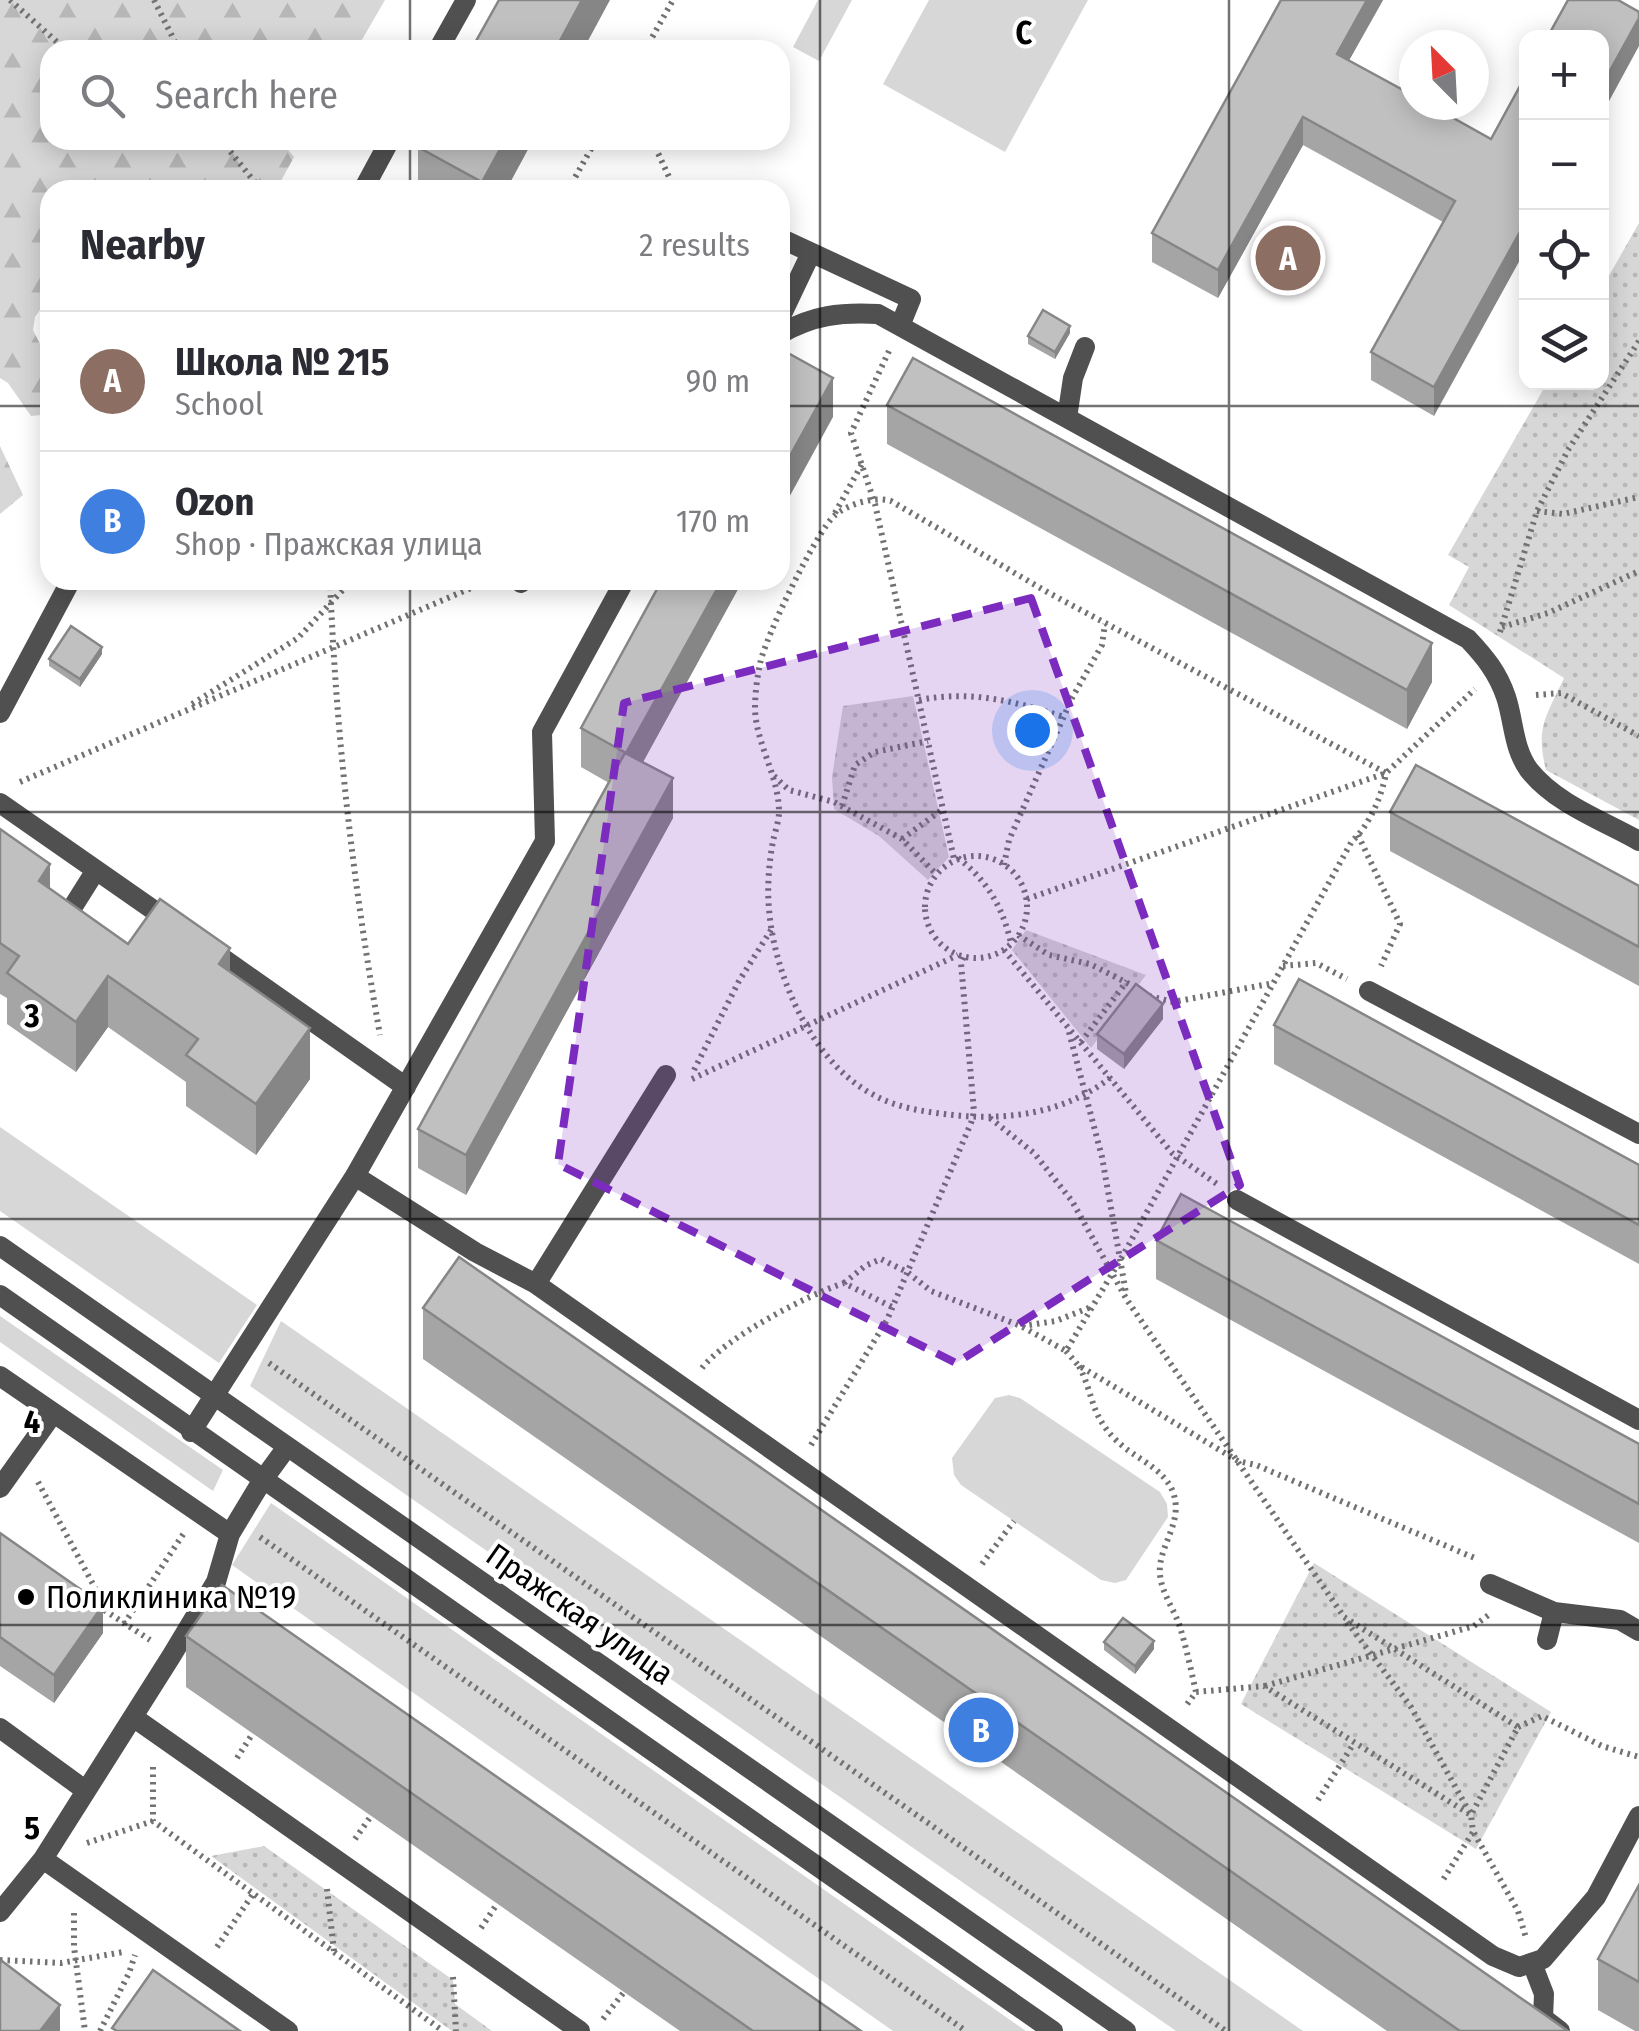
<!DOCTYPE html>
<html lang="en">
<head>
<meta charset="utf-8">
<style>
	:root { --surface:#fff; --page:#f7f7f7; --text:#2b2b33; --muted:#7c7c81; --line:#e1e1e2; --accent:#b45309 }
	body { margin:0; font-family:"Fira Sans Condensed",sans-serif; background:var(--page); color:var(--text) }
	.controls { position:absolute; right:30px; top:30px; display:grid; overflow:hidden; border-radius:20px; box-shadow:0 5px 25px #0003 }
	.controls button { width:90px; height:90px; display:grid; place-items:center; padding:0; border:0; border-bottom:2px solid var(--line); background:var(--surface); color:var(--text); font:50px sans-serif }
	.compass { position:absolute; left:1399px; top:30px; width:90px; height:90px; border-radius:50%; background:var(--surface); box-shadow:0 5px 25px #0003; rotate:336deg }
	.you { position:absolute; left:1032px; top:730px; width:35px; height:35px; margin:-25px; border:8px solid #fff; border-radius:50%; background:#1a73e8; box-shadow:0 0 0 15px #1a73e833 }
	.badge { display:grid; place-items:center; width:65px; height:65px; border-radius:50%; background:var(--accent); color:#fff; font-size:32px; font-weight:700 }
	.pin { position:absolute; translate:-50% -50%; border:5px solid #fff; box-shadow:0 2px 10px #0006 }
	.list { margin:0; padding:0; list-style:none }
	h2 { display:flex; justify-content:space-between; align-items:center; height:130px; margin:0; padding:0 40px; font-size:42px }
	h2 small { font-size:32px; font-weight:400; color:var(--muted) }
	.list li { display:grid; grid-template-columns:65px 1fr auto; gap:30px; align-items:center; box-sizing:border-box; height:140px; padding:0 40px; border-top:2px solid var(--line) }
	.list b { display:block; font-size:38px; white-space:nowrap }
	.list p { margin:0; font-size:32px; white-space:nowrap; color:var(--muted) }
	.list em { font-size:32px; font-style:normal; color:var(--muted) }
	.icon { flex:none; width:55px; height:55px; fill:none; stroke:currentColor; stroke-width:2; stroke-linecap:round; stroke-linejoin:round }
	.map { position:relative; flex:none; width:1639px; height:2031px; overflow:hidden }
	.search { position:absolute; background:var(--surface); box-shadow:0 5px 25px #0003; left:40px; top:40px; width:750px; height:110px; display:flex; align-items:center; gap:25px; box-sizing:border-box; padding:0 35px; border-radius:30px; color:var(--muted); font-size:38px }
	.panel { position:absolute; background:var(--surface); box-shadow:0 5px 25px #0003; left:40px; top:180px; width:750px; height:410px; border-radius:30px }
	.map>svg:first-child { display:block }
	.green { fill:#d7d7d7 }
	.forest { fill:url(#forest-firs) }
	.park { fill:url(#park-dots) }
	.lines { fill:none; stroke-linecap:round; stroke-linejoin:round }
	.path { stroke:#727272; stroke-width:6; stroke-dasharray:2.5 5; stroke-linecap:butt }
	.service { stroke:#505050; stroke-width:20 }
	.minor { stroke:#505050; stroke-width:20 }
	.wall { fill:#a5a5a5 }
	.shaded-wall { fill:#868686 }
	.building { fill:#c0c0c0; stroke:#868686; stroke-width:2.5 }
	.marked { fill:#7b2cbf; fill-opacity:0.2; stroke:#7b2cbf; stroke-width:8; stroke-dasharray:20 12; stroke-linejoin:round }
	.grid { fill:none; stroke:#000; stroke-width:2.5; stroke-opacity:0.55 }
	.poi-dot { fill:#000; stroke:#fff; stroke-width:4 }
	.labels { text-anchor:middle; dominant-baseline:central; stroke-width:8; stroke-linejoin:round; paint-order:stroke }
	.poi-label { font-size:32px; fill:#000; stroke:#fff; text-anchor:start }
	.street-label { font-size:32px; fill:#000; stroke:#fff }
	.grid-label { font-size:32px; text-anchor:middle; font-weight:bold; fill:#000; stroke:#fff; stroke-width:8; stroke-linejoin:round; paint-order:stroke }
</style>
</head>
<body>
<div class="map">
<svg width="1639" height="2031" viewBox="0 0 1639 2031">
	<defs>
		<pattern id="forest-firs" width="22" height="20" patternUnits="userSpaceOnUse" patternTransform="scale(2.5)"><rect width="22" height="20" fill="#d7d7d7"/><path d="M5 1l3.5 6h-7zM16 11l3.5 6h-7z" fill="#b7b7b7"/></pattern>
		<pattern id="park-dots" width="8" height="8" patternUnits="userSpaceOnUse" patternTransform="scale(2.5)"><rect width="8" height="8" fill="#d7d7d7"/><path d="M2 2h.1M6 6h.1" fill="none" stroke="#b7b7b7" stroke-width="1.8" stroke-linecap="round"/></pattern>
	</defs>
	<rect width="100%" height="100%" fill="#fff"/>
	<!-- green -->
	<path class="green" d="M818 0H852L819 61 793 47Z
		M929 0H1088L1005 152 883 84Z
		M0 1127 257 1305 219 1363 0 1211Z
		M0 1316 223 1470 213 1491 0 1342Z
		M281 1321 1303 2031H1176L250 1386Z
		M1009 1395 1020 1398 1160 1492 1167 1504 1168 1517 1126 1580 1115 1583 1101 1580 961 1485 954 1475 952 1458 995 1398Z
		M271 1503 1026 2031H893L232 1565Z"/>
	<!-- forest -->
	<path class="forest" d="M0 0H385L356 50H50V140H280L294 157 276 190H147L143 184 107 181 90 190H50V296L35 317 33 330 40 344 50 352V414L31 416 8 383 0 378Z
		M0 446 23 495 0 514Z"/>
	<!-- park -->
	<path class="park" d="M1639 223V820L1546 770C1535 727 1547 715 1564 678L1449 605 1469 567 1448 555 1547 383 1602 382V288Z
		M913 696 949 857 928 880 879 836 834 809 832 777 843 706Z
		M1026 930 1146 975 1091 1048 1012 950Z
		M1314 1563 1551 1712 1476 1849 1241 1704Z
		M264 1846 453 1980 455 2004 492 2031H452L211 1856Z"/>
	<g class="lines">
		<!-- path -->
		<path class="path" d="M10 0 66 50
			M154 0 179 50
			M645 50 673 0
			M221 140 261 190
			M652 140 675 190
			M568 190 596 140
			M889 351 851 433 875 504 954 859
			M1537 511 1563 514 1639 497
			M835 513 862 464
			M330 580C336 734 353 884 380 1035
			M1502 627 1548 613 1639 571
			M1500 632 1537 511 1568 450 1639 341
			M1536 695 1561 693 1639 736
			M919 700C971 690 1014 701 1064 717
			M192 704 298 638 352 580
			M774 776 789 790 834 802 902 839 936 874
			M20 782 478 585H497
			M842 806 855 765 875 752 928 741
			M1358 835 1400 924 1381 966
			M902 839 943 809
			M925 907a51 51 0 1 1 102 0a51 51 0 1 1-102 0Z
			M958 858C987 880 1003 908 1011 943
			M1004 865 1009 840 1072 698 1102 645 1105 624
			M1027 899 1386 773 1475 689
			M1018 935 1049 955 1090 964 1139 989
			M1004 950 1172 1153 1217 1184
			M1283 966 1316 963 1347 979
			M1149 996 1173 1002 1274 983
			M1069 1032 1102 1157 1126 1293
			M1081 1042 1127 981
			M694 1070 739 981 771 930
			M692 1079 958 955
			M990 1118 1034 1153 1072 1201 1127 1300 1344 1617 1518 1727 1471 1815 1264 1686 1196 1692 1185 1707
			M844 1283 865 1266 881 1259 907 1272 931 1291 1021 1326 1066 1351 1122 1257 1352 841C1369 826 1382 796 1386 773L1049 593 891 501C874 496 848 504 834 516 816 533 765 637 760 664 757 678 755 694 755 709 756 744 779 776 779 812 779 821 775 832 773 841 769 863 767 887 769 909 774 975 812 1062 872 1094 896 1108 926 1112 953 1115 1008 1121 1065 1113 1110 1078
			M1022 1326 1056 1321 1091 1307
			M1066 1351 1078 1365 1238 1461 1256 1465 1477 1559
			M269 1363 1226 2031
			M1079 1366C1094 1395 1090 1415 1117 1441 1134 1458 1164 1468 1173 1492 1183 1520 1163 1540 1160 1566 1158 1588 1172 1605 1179 1624 1186 1646 1191 1670 1196 1692
			M702 1368C725 1338 807 1295 844 1283L892 1307
			M811 1445 887 1320 971 1123 974 1112 961 963 964 956
			M38 1482 108 1612
			M260 1537 966 2031
			M982 1564 1014 1521
			M98 1606 150 1640
			M1347 1622 1411 1707 1471 1815 1473 1832 1441 1883
			M124 1624 184 1533
			M1265 1686 1474 1626 1490 1614
			M1518 1727 1542 1716 1602 1746 1639 1757
			M237 1758 253 1733
			M153 1767V1821L443 2031
			M1318 1800 1354 1743
			M1474 1833 1518 1911 1526 1938
			M355 1839 371 1816
			M87 1843 153 1821
			M327 1889 334 1951
			M74 1913V1947L85 2031
			M481 1928 497 1904
			M217 1947 253 1894
			M0 1960 61 1963 123 1952
			M453 1977 456 2031
			M603 2019 624 1992
			M100 2031 129 1973 135 1955"/>
		<!-- service -->
		<path class="service" d="M438 50 466 0
			M363 190 390 140
			M780 238 911 299 900 326
			M780 318 811 253
			M780 334C813 315 841 312 878 314L1468 639C1485 657 1498 673 1506 697 1514 721 1513 748 1529 770 1556 804 1602 820 1639 841
			M1067 418 1073 378 1085 347
			M521 583 523 580
			M0 713 71 580
			M0 803 175 925
			M62 924 96 870
			M211 950 406 1087
			M1369 991 1639 1134
			M355 1176 475 1252 536 1284 1493 1956 1519 1967 1543 1959 1596 1897 1639 1816
			M1237 1200 1639 1420
			M536 1284 666 1075
			M0 1376 230 1534
			M191 1432 355 1176 545 841 542 732 625 580
			M0 1488 52 1415
			M1490 1584 1554 1612 1620 1620 1639 1631
			M1547 1640 1554 1612
			M133 1717 580 2031
			M0 1728 85 1790
			M43 1859 288 2031
			M0 1912 43 1859 172 1655 216 1582 230 1534 262 1481 287 1447
			M1532 1963 1544 1994 1543 2018 1560 2031"/>
		<!-- minor -->
		<path class="minor" d="M0 1246 1126 2031
			M0 1295 1053 2031"/>
	</g>
	<!-- wall -->
	<path class="wall" d="M1281 0H1383L1349 60 1491 139 1434 416 1371 380V352L1443 222 1303 145 1218 298 1152 262V233Z
		M533 140 506 190H418V147Z
		M1070 333 1055 359 1028 344V336Z
		M887 405 1432 682 1407 729 887 444Z
		M662 580H743L643 762 673 818 466 1195 418 1168V1129L609 783 581 767V728Z
		M102 654 80 687 49 666V659Z
		M1390 812 1639 886V986L1390 851Z
		M0 829 50 889 128 944 230 971 310 1079 256 1155 186 1106V1082L108 1027 76 1072 7 1024V998L0 994Z
		M1163 1019 1124 1069 1097 1049V1034Z
		M1274 1025 1639 1165V1264L1274 1064Z
		M1156 1240 1639 1444V1543L1156 1279Z
		M423 1308 1568 2031H1387L423 1359Z
		M0 1533 103 1633 54 1703 0 1666Z
		M186 1636 861 2031H680L186 1687Z
		M1104 1642 1154 1649 1135 1674 1104 1650Z
		M1639 1885V2031H1635L1598 2010V1959Z"/>
	<!-- shaded-wall -->
	<path class="shaded-wall" d="M582 0H610L583 50H555Z
		M1367 0H1383L1337 82V54Z
		M1639 18V46L1602 114V85Z
		M1303 117V145L1218 298V270Z
		M505 140H533L506 190H482V182Z
		M1526 221V249L1434 416V387Z
		M1070 326V333L1055 359V352Z
		M833 378V417L780 514V474Z
		M722 580H743L626 793V753Z
		M1432 643V682L1407 729V690Z
		M102 647V654L80 687V679Z
		M673 778V818L466 1195V1155Z
		M50 864V915L39 881Z
		M230 948V999L219 964Z
		M108 976V1027L76 1072V1022Z
		M1163 1004V1019L1124 1069V1054Z
		M310 1028V1079L256 1155V1104Z
		M103 1605V1633L54 1703V1675Z
		M1154 1641V1649L1135 1674V1666Z
		M60 2005V2031H40Z"/>
	<!-- building -->
	<path class="building" d="M499 0H582L555 50H471Z
		M1281 0H1367L1337 54 1414 96V105H1430L1491 139 1526 75V221L1434 387 1371 352 1455 201 1303 117 1218 270 1152 233Z
		M1568 0H1618L1639 12V18L1602 85V38H1547Z
		M422 140H505L482 182 418 147Z
		M1043 310 1070 326 1055 352 1028 336Z
		M788 353 833 378 780 474V367Z
		M913 358 1432 643 1407 690 887 405Z
		M662 580H722L626 753 581 728Z
		M71 626 102 647 80 679 49 659Z
		M625 753 673 778 466 1155 418 1129Z
		M1416 765 1639 886V947L1390 812Z
		M0 829 50 864 39 881 128 944 160 899 230 948 219 964 310 1028 256 1104 186 1055 198 1039 108 976 76 1022 7 973 19 956 0 943Z
		M1299 979 1639 1165V1225L1274 1025Z
		M1136 984 1163 1004 1124 1054 1097 1034Z
		M1181 1194 1639 1444V1504L1156 1240Z
		M459 1257 1568 2031H1460L423 1308Z
		M0 1533 103 1605 54 1675 0 1637Z
		M222 1585 861 2031H753L186 1636Z
		M1123 1618 1154 1641 1135 1666 1104 1642Z
		M1639 1885V1982L1598 1959Z
		M2 1961 60 2005 40 2031H0V1963Z
		M153 1970 240 2031H117L112 2028Z"/>
	<!-- marked area -->
	<path class="marked" d="M1031 598 1240 1185 956 1363 558 1164 624 703Z"/>
	<!-- grid -->
	<path class="grid" d="M410 0V50M820 0V2031M1229 0V2031M410 140V190M0 406H50M780 406H1639M410 580V2031M0 812H1639M0 1219H1639M0 1625H1639"/>
	<!-- markers -->
	<circle class="poi-dot" cx="26" cy="1597" r="10"/>
	<g class="labels">
		<!-- poi labels -->
		<g class="poi-label">
			<text x="46" y="1597">Поликлиника №19</text>
		</g>
		<!-- street labels -->
		<g class="street-label">
			<text transform="translate(580 1614) rotate(35)">Пражская улица</text>
		</g>
	</g>
	<g class="grid-label">
		<text x="1024" y="44">C</text>
		<text x="32" y="1027">3</text>
		<text x="32" y="1433">4</text>
		<text x="32" y="1839">5</text>
	</g>
</svg>
<div class="controls">
<button>+</button>
<button>−</button>
<button><svg class="icon" aria-label="locate" viewBox="0 0 24 24"><circle cx="12" cy="12" r="6"/><path d="M12 2v4M12 18v4M2 12h4M18 12h4"/></svg></button>
<button><svg class="icon" aria-label="layers" viewBox="0 0 24 24"><path d="M12 4l9 5-9 5-9-5zM3 14l9 5 9-5"/></svg></button>
</div>
<svg class="compass" viewBox="-18 -18 36 36"><path d="M0-13l5 13h-10z" fill="#e53935"/><path d="M0 13l5-13h-10z" fill="#7c7c81"/></svg>
<div class="you"></div>
<div class="pin badge" style="left:1288px;top:258px;background:#8d6e63">A</div>
<div class="pin badge" style="left:981px;top:1730px;background:#3f7fe0">B</div>
<div class="search"><svg class="icon" aria-label="search" viewBox="0 0 24 24"><circle cx="10" cy="10" r="6"/><path d="M15 15l6 6"/></svg>Search here</div>
<section class="panel">
<h2>Nearby<small>2 results</small></h2>
<ul class="list">
<li><span class="badge" style="background:#8d6e63">A</span><div><b>Школа № 215</b><p>School</p></div><em>90 m</em></li>
<li><span class="badge" style="background:#3f7fe0">B</span><div><b>Ozon</b><p>Shop · Пражская улица</p></div><em>170 m</em></li>
</ul>
</section>
</div>
</body>
</html>
